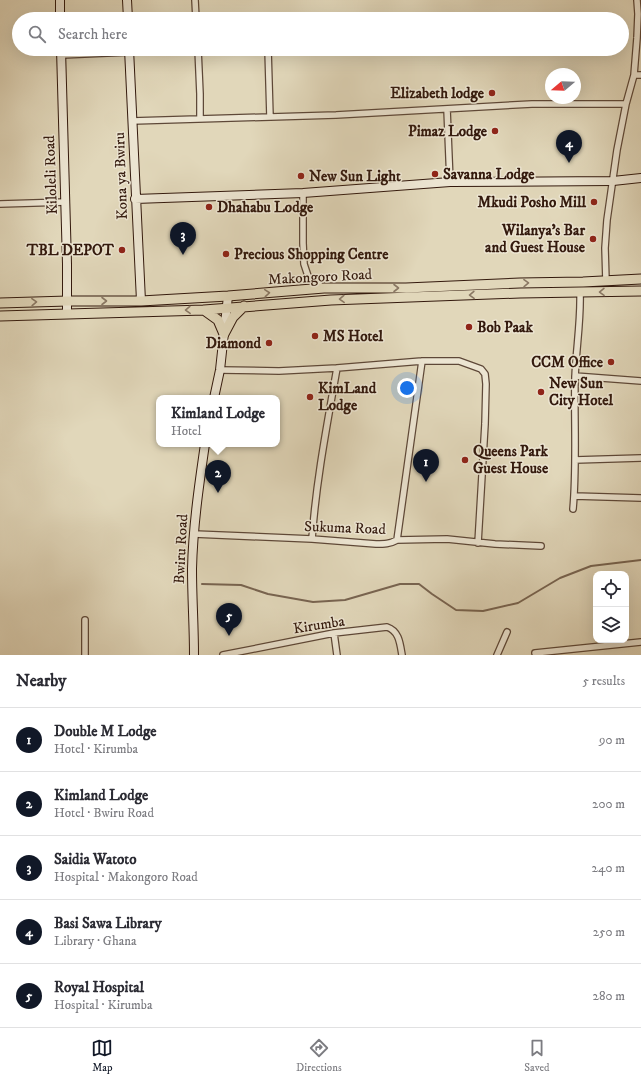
<!DOCTYPE html>
<html lang="en">
<head>
<meta charset="utf-8">
<style>
	:root { --surface:#fff; --page:#f7f7f7; --text:#2b2b33; --muted:#7c7c81; --line:#e1e1e2; --accent:#111827 }
	body { margin:0; font-family:"IM FELL DW Pica",serif; background:var(--page); color:var(--text) }
	.controls { position:absolute; right:12px; bottom:12px; display:grid; overflow:hidden; border-radius:8px; box-shadow:0 4px 16px #0002 }
	.controls button { width:36px; height:36px; display:grid; place-items:center; padding:0; border:0; border-bottom:1px solid var(--line); background:var(--surface); color:var(--text); font:20px sans-serif }
	.compass { position:absolute; left:545px; top:68px; width:36px; height:36px; border-radius:50%; background:var(--surface); box-shadow:0 4px 16px #0002; rotate:251deg }
	.you { position:absolute; left:407px; top:388px; width:14px; height:14px; margin:-10px; border:3px solid #fff; border-radius:50%; background:#1a73e8; box-shadow:0 0 0 6px #1a73e833 }
	.badge { display:grid; place-items:center; width:26px; height:26px; border-radius:50%; background:var(--accent); color:#fff; font-size:13px; font-weight:700 }
	.pin { position:absolute; translate:-50% -33px; filter:drop-shadow(0 1px 2px #0008) }
	.pin::after { content:''; position:absolute; top:21px; width:14px; height:12px; background:inherit; clip-path:polygon(0 0,100% 0,50% 100%) }
	.popup { position:absolute; left:156px; top:395px; width:124px; height:52px; box-sizing:border-box; display:grid; place-content:center; border-radius:8px; background:var(--surface); filter:drop-shadow(0 1px 3px #0005); font-size:13px; white-space:nowrap; color:var(--muted) }
	.popup b { font-size:15px; color:var(--text) }
	.popup::after { content:''; position:absolute; left:50%; top:100%; margin-left:-8px; border:8px solid transparent; border-top-color:var(--surface) }
	.list { margin:0; padding:0; list-style:none }
	h2 { display:flex; justify-content:space-between; align-items:center; height:52px; margin:0; padding:0 16px; font-size:17px }
	h2 small { font-size:13px; font-weight:400; color:var(--muted) }
	.list li { display:grid; grid-template-columns:26px 1fr auto; gap:12px; align-items:center; box-sizing:border-box; height:64px; padding:0 16px; border-top:1px solid var(--line) }
	.list b { display:block; font-size:15px; white-space:nowrap }
	.list p { margin:0; font-size:13px; white-space:nowrap; color:var(--muted) }
	.list em { font-size:13px; font-style:normal; color:var(--muted) }
	.icon { flex:none; width:22px; height:22px; fill:none; stroke:currentColor; stroke-width:2; stroke-linecap:round; stroke-linejoin:round }
	.map { position:relative; flex:none; width:641px; height:655px; overflow:hidden }
	.search { position:absolute; background:var(--surface); box-shadow:0 4px 16px #0002; left:12px; right:12px; top:12px; height:44px; display:flex; align-items:center; gap:10px; box-sizing:border-box; padding:0 14px; border-radius:22px; color:var(--muted); font-size:15px }
	.sheet { height:372px; background:var(--surface) }
	nav { display:flex; justify-content:space-around; align-items:center; box-sizing:border-box; height:56px; border-top:1px solid var(--line); background:var(--surface); font-size:11px; color:var(--muted) }
	nav a { display:grid; justify-items:center; gap:2px }
	nav .on { color:var(--accent) }
	.map>svg:first-child { display:block }
	.lines { fill:none; stroke-linecap:round; stroke-linejoin:round }
	.stream { stroke:#786451; stroke-width:2 }
	.street-casing { stroke:#5e4838; stroke-width:8 }
	.secondary-casing { stroke:#33190d; stroke-width:10 }
	.primary-casing { stroke:#33190d; stroke-width:11 }
	.street { stroke:#ece5d2; stroke-width:5.5 }
	.secondary { stroke:#ece5d2; stroke-width:8 }
	.primary { stroke:#e1d7ba; stroke-width:9 }
	.oneway { stroke:#8a7864 }
	.poi-dot { fill:#8f2418; stroke:#ece5d2; stroke-width:1.5 }
	.labels { text-anchor:middle; dominant-baseline:central; stroke-width:3; stroke-linejoin:round; paint-order:stroke }
	.poi-label { font-size:15px; font-weight:bold; fill:#33190d; stroke:#ece5d2; text-anchor:start }
	.street-label { font-size:15px; fill:#33190d; stroke:#ece5d2 }
</style>
</head>
<body>
<div class="map">
<svg width="641" height="655" viewBox="0 0 641 655">
	<rect width="100%" height="100%" fill="#e1d7ba"/>
	<filter id="stains"><feTurbulence type="fractalNoise" baseFrequency=".005" numOctaves="4"/><feColorMatrix values="0 0 0 0 .2 0 0 0 0 .09 0 0 0 0 .02 0 0 0 .5 -.17"/></filter>
	<radialGradient id="worn" r=".72"><stop offset=".6" stop-color="#630" stop-opacity="0"/><stop offset="1" stop-color="#630" stop-opacity=".3"/></radialGradient>
	<g class="lines">
		<!-- stream -->
		<path class="stream" d="M202 584 241 585 268 594 313 602 345 600 400 584H419L432 594 456 610 483 611 518 603 560 578 591 566 641 560"/>
		<defs>
			<path id="street" d="M195 0 196 19
				M198 49 200 94V119
				M268 49 270 117
				M62 55 130 52
				M634 75H641
				M447 109 450 182
				M132 121 336 115 532 104H626
				M303 193V243L304 264 308 276 323 288
				M0 204 66 202
				M606 281 605 248 607 220 617 150 626 104 634 75 637 38 638 14 637 0
				M220 370 279 371 337 368 422 361H459L481 369 485 374 486 384 485 424 478 543
				M575 376 641 381
				M575 460 641 458
				M574 496 641 498
				M573 509C577 465 574 421 575 378 576 349 581 321 580 293
				M194 534 312 539 376 544C384 544 390 544 397 540L447 539 495 544 541 546
				M312 539C316 482 327 425 337 368
				M397 540 422 361
				M85 620V655
				M334 633 337 655
				M535 653 641 642
				M223 655 334 633 387 627C399 631 400 643 402 655
				M497 655 507 632"/>
			<path id="secondary" d="M60 0V19
				M127 0 128 19
				M61 49 67 264V314
				M129 49 141 301
				M135 199 303 193 450 182 613 181 641 178
				M214 398 220 370 228 296
				M194 655C194 626 192 598 192 569 193 527 199 485 205 444"/>
			<path id="primary" d="M0 303 68 301H141L228 296 324 288H406L520 283 583 282 641 279
				M204 310 218 320 224 334
				M0 316 204 310 331 300 520 293 641 291
				M224 334 233 317 244 306"/>
		</defs>
		<!-- street casing -->
		<use href="#street" class="street-casing"/>
		<!-- secondary casing -->
		<use href="#secondary" class="secondary-casing"/>
		<!-- primary casing -->
		<use href="#primary" class="primary-casing"/>
		<!-- street -->
		<use href="#street" class="street"/>
		<!-- secondary -->
		<use href="#secondary" class="secondary"/>
		<!-- primary -->
		<use href="#primary" class="primary"/>
	</g>
	<!-- one-way arrows -->
	<defs><path id="oneway-chevron" d="M-2-3.5L2.5 0L-2 3.5" fill="none" stroke-width="1.6" stroke-linecap="round" stroke-linejoin="round"/></defs>
	<g class="oneway">
		<use href="#oneway-chevron" transform="translate(526 283) rotate(-1)"/>
		<use href="#oneway-chevron" transform="translate(396 288)"/>
		<use href="#oneway-chevron" transform="translate(602 292) rotate(179)"/>
		<use href="#oneway-chevron" transform="translate(267 293) rotate(-5)"/>
		<use href="#oneway-chevron" transform="translate(472 295) rotate(178)"/>
		<use href="#oneway-chevron" transform="translate(342 299) rotate(178)"/>
		<use href="#oneway-chevron" transform="translate(104 301)"/>
		<use href="#oneway-chevron" transform="translate(34 302) rotate(-2)"/>
		<use href="#oneway-chevron" transform="translate(188 310) rotate(178)"/>
	</g>
	<!-- markers -->
	<g class="poi-dot">
		<circle cx="492" cy="93" r="4"/>
		<circle cx="495" cy="131" r="4"/>
		<circle cx="435" cy="174" r="4"/>
		<circle cx="301" cy="176" r="4"/>
		<circle cx="594" cy="202" r="4"/>
		<circle cx="209" cy="207" r="4"/>
		<circle cx="593" cy="239" r="4"/>
		<circle cx="122" cy="250" r="4"/>
		<circle cx="226" cy="254" r="4"/>
		<circle cx="469" cy="327" r="4"/>
		<circle cx="315" cy="336" r="4"/>
		<circle cx="269" cy="343" r="4"/>
		<circle cx="611" cy="362" r="4"/>
		<circle cx="541" cy="392" r="4"/>
		<circle cx="310" cy="397" r="4"/>
		<circle cx="465" cy="460" r="4"/>
	</g>
	<g class="labels">
		<!-- poi labels -->
		<g class="poi-label">
			<text x="484" y="93" text-anchor="end">Elizabeth lodge</text>
			<text x="487" y="131" text-anchor="end">Pimaz Lodge</text>
			<text x="443" y="174">Savanna Lodge</text>
			<text x="309" y="176">New Sun Light</text>
			<text x="586" y="202" text-anchor="end">Mkudi Posho Mill</text>
			<text x="217" y="207">Dhahabu Lodge</text>
			<text x="585" y="230" text-anchor="end">Wilanya's Bar<tspan x="585" dy="17">and Guest House</tspan></text>
			<text x="114" y="250" text-anchor="end">TBL DEPOT</text>
			<text x="234" y="254">Precious Shopping Centre</text>
			<text x="477" y="327">Bob Paak</text>
			<text x="323" y="336">MS Hotel</text>
			<text x="261" y="343" text-anchor="end">Diamond</text>
			<text x="603" y="362" text-anchor="end">CCM Office</text>
			<text x="549" y="383">New Sun<tspan x="549" dy="17">City Hotel</tspan></text>
			<text x="318" y="388">KimLand<tspan x="318" dy="17">Lodge</tspan></text>
			<text x="473" y="451">Queens Park<tspan x="473" dy="17">Guest House</tspan></text>
		</g>
		<!-- street labels -->
		<g class="street-label">
			<text transform="translate(51 175) rotate(-92)">Kiloleli Road</text>
			<text transform="translate(121 176) rotate(-92)">Kona ya Bwiru</text>
			<text transform="translate(320 277) rotate(-3)">Makongoro Road</text>
			<text transform="translate(345 528) rotate(2)">Sukuma Road</text>
			<text transform="translate(181 549) rotate(-87)">Bwiru Road</text>
			<text transform="translate(319 625) rotate(-9)">Kirumba</text>
		</g>
	</g>
	<rect width="100%" height="100%" filter="url(#stains)"/>
	<rect width="100%" height="100%" fill="url(#worn)"/>
</svg>
<div class="controls">
<button><svg class="icon" aria-label="locate" viewBox="0 0 24 24"><circle cx="12" cy="12" r="6"/><path d="M12 2v4M12 18v4M2 12h4M18 12h4"/></svg></button>
<button><svg class="icon" aria-label="layers" viewBox="0 0 24 24"><path d="M12 4l9 5-9 5-9-5zM3 14l9 5 9-5"/></svg></button>
</div>
<svg class="compass" viewBox="-18 -18 36 36"><path d="M0-13l5 13h-10z" fill="#e53935"/><path d="M0 13l5-13h-10z" fill="#7c7c81"/></svg>
<div class="you"></div>
<div class="pin badge" style="left:426px;top:482px">1</div>
<div class="pin badge" style="left:218px;top:493px">2</div>
<div class="popup"><b>Kimland Lodge</b>Hotel</div>
<div class="pin badge" style="left:183px;top:255px">3</div>
<div class="pin badge" style="left:569px;top:163px">4</div>
<div class="pin badge" style="left:229px;top:636px">5</div>
<div class="search"><svg class="icon" aria-label="search" viewBox="0 0 24 24"><circle cx="10" cy="10" r="6"/><path d="M15 15l6 6"/></svg>Search here</div>
</div>
<section class="sheet">
<h2>Nearby<small>5 results</small></h2>
<ul class="list">
<li><span class="badge">1</span><div><b>Double M Lodge</b><p>Hotel · Kirumba</p></div><em>90 m</em></li>
<li><span class="badge">2</span><div><b>Kimland Lodge</b><p>Hotel · Bwiru Road</p></div><em>200 m</em></li>
<li><span class="badge">3</span><div><b>Saidia Watoto</b><p>Hospital · Makongoro Road</p></div><em>240 m</em></li>
<li><span class="badge">4</span><div><b>Basi Sawa Library</b><p>Library · Ghana</p></div><em>250 m</em></li>
<li><span class="badge">5</span><div><b>Royal Hospital</b><p>Hospital · Kirumba</p></div><em>280 m</em></li>
</ul>
</section>
<nav>
<a class="on"><svg class="icon" aria-label="map" viewBox="0 0 24 24"><path d="M3 6l6-2 6 2 6-2v14l-6 2-6-2-6 2zM9 4v14M15 6v14"/></svg>Map</a>
<a><svg class="icon" aria-label="directions" viewBox="0 0 24 24"><path d="M12 3l9 9-9 9-9-9zM9 14v-3h6M13 9l2 2-2 2"/></svg>Directions</a>
<a><svg class="icon" aria-label="saved" viewBox="0 0 24 24"><path d="M7 4h10v16l-5-4-5 4z"/></svg>Saved</a>
</nav>
</body>
</html>
